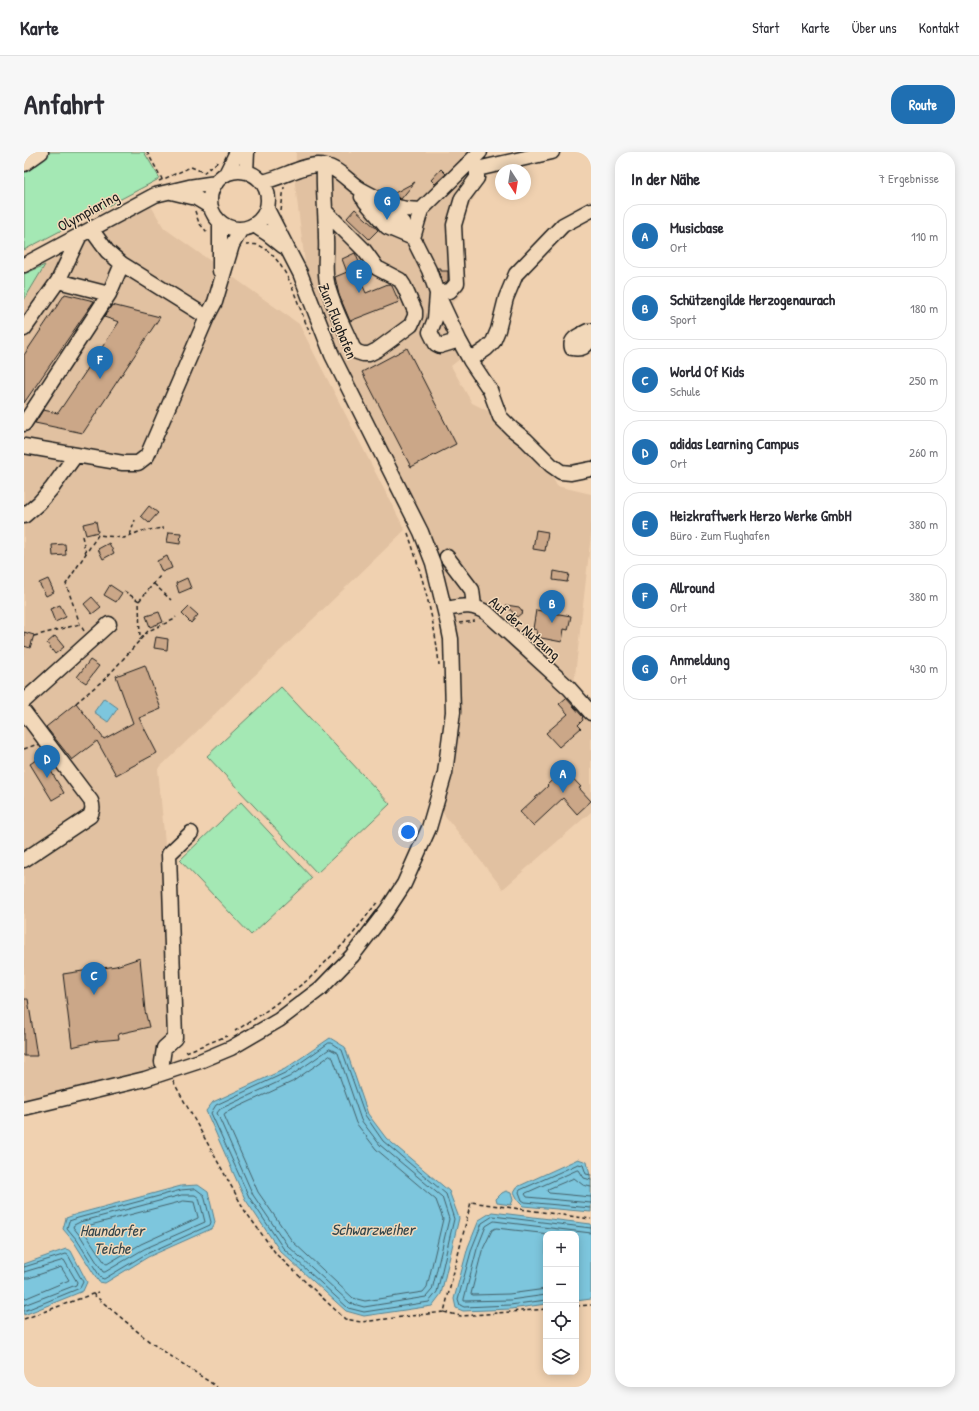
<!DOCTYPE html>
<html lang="de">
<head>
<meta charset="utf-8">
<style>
	:root { --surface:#fff; --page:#f7f7f7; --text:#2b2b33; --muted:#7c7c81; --line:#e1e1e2; --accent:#1f6fb2 }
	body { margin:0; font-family:"Patrick Hand",sans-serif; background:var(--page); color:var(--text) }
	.controls { position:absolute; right:12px; bottom:12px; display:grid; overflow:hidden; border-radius:8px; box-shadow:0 2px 10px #0003 }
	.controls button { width:36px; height:36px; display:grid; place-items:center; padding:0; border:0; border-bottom:1px solid var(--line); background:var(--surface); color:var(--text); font:20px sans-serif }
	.compass { position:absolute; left:471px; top:12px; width:36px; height:36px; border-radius:50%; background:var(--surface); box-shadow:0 2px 10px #0003; rotate:168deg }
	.you { position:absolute; left:384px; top:680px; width:14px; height:14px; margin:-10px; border:3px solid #fff; border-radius:50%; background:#1a73e8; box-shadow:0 0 0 6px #1a73e833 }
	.badge { display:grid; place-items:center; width:26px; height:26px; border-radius:50%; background:var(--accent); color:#fff; font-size:13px; font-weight:700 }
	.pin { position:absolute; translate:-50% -33px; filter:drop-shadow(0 1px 2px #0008) }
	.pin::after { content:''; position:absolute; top:21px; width:14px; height:12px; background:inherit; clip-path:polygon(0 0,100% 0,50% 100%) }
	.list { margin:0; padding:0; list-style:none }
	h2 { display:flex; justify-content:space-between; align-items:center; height:52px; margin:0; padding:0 16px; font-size:17px }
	h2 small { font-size:13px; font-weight:400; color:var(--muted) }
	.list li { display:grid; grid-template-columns:26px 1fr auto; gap:12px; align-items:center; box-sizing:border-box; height:64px; margin:0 8px 8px; padding:0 8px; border:1px solid var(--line); border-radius:16px }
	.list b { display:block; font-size:15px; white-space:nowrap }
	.list p { margin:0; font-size:13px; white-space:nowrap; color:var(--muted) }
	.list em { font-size:13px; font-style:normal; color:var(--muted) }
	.icon { flex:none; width:22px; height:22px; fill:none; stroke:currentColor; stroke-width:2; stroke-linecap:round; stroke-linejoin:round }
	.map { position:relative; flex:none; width:567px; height:1235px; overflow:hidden; border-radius:16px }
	header { display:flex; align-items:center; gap:24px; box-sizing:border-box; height:56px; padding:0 20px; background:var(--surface); border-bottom:1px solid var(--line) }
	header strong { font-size:19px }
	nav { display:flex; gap:22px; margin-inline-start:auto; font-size:14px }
	.intro { display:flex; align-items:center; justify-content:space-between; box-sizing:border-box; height:96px; padding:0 24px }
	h1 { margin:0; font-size:28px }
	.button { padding:10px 18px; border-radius:16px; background:var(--accent); color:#fff; font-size:14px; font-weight:700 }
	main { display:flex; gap:24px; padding:0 24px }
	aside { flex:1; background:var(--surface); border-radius:16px; box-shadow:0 2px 10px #0003 }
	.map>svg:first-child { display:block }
	.built { fill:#e1c1a1 }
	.green { fill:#a4e8b4; stroke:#608268 }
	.water { fill:#7dc6dd; stroke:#568290 }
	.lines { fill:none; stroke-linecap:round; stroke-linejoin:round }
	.shore { stroke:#436069; stroke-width:1 }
	.building { fill:#cba788; stroke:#1c1c1c }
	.minor-casing { stroke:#1c1c1c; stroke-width:17 }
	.path { stroke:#1c1c1c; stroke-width:1.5; stroke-dasharray:4 3; stroke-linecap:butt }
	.minor { stroke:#f2d8b9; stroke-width:14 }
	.labels { text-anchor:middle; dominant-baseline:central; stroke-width:3; stroke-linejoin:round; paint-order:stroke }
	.street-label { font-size:15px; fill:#1c1c1c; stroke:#f2d8b9 }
	.water-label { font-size:16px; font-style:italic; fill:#34464c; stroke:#f2d8b9 }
</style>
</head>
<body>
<header>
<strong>Karte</strong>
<nav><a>Start</a><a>Karte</a><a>Über uns</a><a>Kontakt</a></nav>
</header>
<div class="intro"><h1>Anfahrt</h1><a class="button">Route</a></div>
<main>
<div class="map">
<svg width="567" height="1235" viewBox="0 0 567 1235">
	<rect width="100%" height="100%" fill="#f0d1b0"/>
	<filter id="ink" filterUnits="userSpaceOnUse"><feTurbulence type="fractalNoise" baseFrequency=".025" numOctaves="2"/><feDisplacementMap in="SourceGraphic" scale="8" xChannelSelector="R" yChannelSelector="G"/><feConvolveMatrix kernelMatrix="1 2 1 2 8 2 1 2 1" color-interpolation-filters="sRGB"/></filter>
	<g filter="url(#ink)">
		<!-- built -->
		<path class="built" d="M272 0H453L466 19 438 66 440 138 427 154 446 199 427 214 448 251 466 260 480 277 525 319 533 334 567 342V383L550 532 567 553V660L479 737 418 660 429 607 435 563V533L433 501 408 394 310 187 282 119 271 32Z
			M127 54 140 76 275 172 381 378 134 617 149 776 143 928 0 962V148L21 113 60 89Z"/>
		<!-- green -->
		<path class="green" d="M24 0H120L135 25 133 28 0 98V18Z
			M21 113 0 148V122Z
			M257 535 366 652 293 721 183 604Z
			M217 650 288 726 227 783 156 708Z"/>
		<!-- water -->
		<path class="water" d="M80 546 94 556 84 570 70 560Z
			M306 886 321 895 344 962 362 986 425 1039 435 1066 417 1142 408 1154 340 1164 322 1159 256 1099 221 1047 182 959 189 950 261 917Z
			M554 1007 563 1010 567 1028V1060L499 1054 495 1050 490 1040 493 1035Z
			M174 1033 184 1040 191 1070 189 1076 124 1105 81 1131 75 1130 50 1090 39 1077 42 1066 53 1062 157 1034Z
			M482 1039 487 1041 489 1048 487 1053 473 1051 472 1047 478 1041Z
			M468 1060 567 1072V1147L552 1149V1082H522V1152L487 1157 439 1159 432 1156 430 1147 444 1095 455 1068Z
			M42 1097 47 1099 63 1130 59 1139 0 1163V1112Z"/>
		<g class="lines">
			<!-- shore -->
			<path class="shore" d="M305 891H307L318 898 341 963 359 989 422 1042 430 1067 413 1140 405 1150 340 1160 324 1156 259 1096 225 1045 187 961 192 953 263 920Z
				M306 897 314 901 337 968 356 993 418 1045 425 1067 408 1138 402 1145 340 1155 326 1151 263 1093 229 1043 193 961 196 957 265 925Z
				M306 904 309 906 332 971 352 997 412 1048 419 1067 403 1135 399 1140 341 1149 329 1146 268 1089 234 1040 200 963 201 961 268 930Z
				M567 1023 562 1022 559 1013 554 1012 496 1038 495 1040 498 1048 501 1050 567 1056
				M567 1028 560 1026 555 1018H553L502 1041 501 1042 503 1045 567 1051
				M567 1035 559 1033 550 1026 524 1037 523 1039 525 1041 567 1045
				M172 1037 180 1043 187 1070 186 1073 122 1102 80 1127 77 1126 53 1088 43 1076 45 1069 54 1066 157 1038Z
				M158 1043H171L175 1046 181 1070 120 1097 81 1120H79L57 1085 49 1075 50 1073 56 1070Z
				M160 1049 170 1050 174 1065V1066L117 1092 83 1112 81 1111 59 1078 60 1075Z
				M0 1115 42 1102 44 1103 59 1130 56 1136 0 1159
				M0 1120 40 1108 53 1130 52 1133 0 1153
				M0 1126H5L37 1115 45 1128 43 1129 0 1147
				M522 1137 485 1142 449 1143 447 1142 458 1099 468 1078 472 1076 525 1082
				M522 1143 486 1148 440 1149V1147L453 1097 462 1074 470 1069 567 1081
				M522 1148 486 1153 440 1155 436 1153 434 1147 448 1096 458 1071 469 1064 567 1076"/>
		</g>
		<!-- building -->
		<path class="building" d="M417 17 422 22 411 32 407 28Z
			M391 30 377 47 367 43Z
			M331 57 354 78 345 87 323 66Z
			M331 101 340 121 334 123 342 141 364 132 368 134 375 150 326 169 315 143 311 125 323 120 318 107Z
			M413 116H417V119H424V128L422 131 419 132Z
			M41 142 70 149 0 251V203Z
			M88 153 136 165 59 281 11 271 19 258 34 261 95 170 80 165Z
			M383 196 432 292 387 315 338 220Z
			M125 354 134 361 125 371 117 364Z
			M72 369 74 380 62 383 59 372Z
			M512 378 524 380 521 399 509 397Z
			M145 380 157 381 156 392 143 390Z
			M85 391 90 401 79 407 74 397Z
			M41 392 42 403 29 404 28 393Z
			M143 404 148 416 138 420 133 409Z
			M530 419 545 422 543 430 529 428Z
			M163 426 167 436 155 441 152 431Z
			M24 427 30 440 22 444 15 431Z
			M86 433 98 441 92 450 80 443Z
			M68 445 77 455 68 462 60 452Z
			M36 453 42 465 31 470 26 457Z
			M482 453 495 455 499 460 493 465Z
			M165 455 174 463 167 471 158 462Z
			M512 458 547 464 544 478 540 477 538 490 512 485 513 478 509 477Z
			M135 460 139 470 126 475 122 464Z
			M0 480 10 483 6 496 0 494Z
			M31 484 40 495 31 502 23 491Z
			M132 485 144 487 143 498 130 496Z
			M66 508 75 514 62 531 53 525Z
			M121 513 137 557 115 566 133 601 92 623 73 589 48 608 22 575 52 551 80 587 109 571 92 524Z
			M542 546 559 565 558 566 559 568 554 573 557 576 535 595 522 581 544 562 535 552Z
			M18 604 40 641 28 648 6 612Z
			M540 617 557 635 555 636 567 649 553 662 539 646 509 674 496 660 524 634 523 633Z
			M116 806 121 859 125 875 94 882 95 887 73 889 48 895 39 822 92 814Z
			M0 847H4L13 904H0Z"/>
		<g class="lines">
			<defs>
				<path id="minor" d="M0 12 17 0
					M300 14C299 38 302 63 302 87 303 101 300 116 303 130 306 149 321 177 329 196L333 200 339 202H345L353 198 387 173 391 164V159L380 134 376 128 353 116 340 98 301 59
					M453 17 528 0
					M186 48a29 29 0 1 1 58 0a29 29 0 1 1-58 0Z
					M222 20 223 0
					M202 22 213 0
					M238 30C256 27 278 13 294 13 313 13 322 28 336 37 347 43 367 54 378 56 384 58 391 57 397 58
					M147 40 172 46 187 55
					M338 45 365 59 378 70 389 86 405 118 413 141 435 188 446 208 466 238 476 265 488 277 502 288 527 313 537 320 547 321 567 317
					M341 49 363 75 389 86
					M196 70V119
					M230 73 244 82 259 94
					M389 86 397 58 456 0
					M98 112 183 165
					M0 113 131 43 165 35 192 31
					M34 129 85 142
					M413 141 426 139 433 131 430 73 438 46 453 26V17L447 10
					M413 142 411 167 406 180 412 192 416 194 429 190 432 183
					M0 177 34 129 56 83
					M567 179H564C557 183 545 186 548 196 558 198 561 195 567 187
					M446 208 462 197 469 190 474 178 482 146 492 122 539 73 567 58
					M0 272 85 142 98 112 83 99 67 77
					M0 294 99 311H114L123 304 183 165 191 150 208 93 217 77
					M0 364 15 351 28 336 51 304
					M423 405 448 438 450 454
					M421 457C439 454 447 451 463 461L545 536 567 561
					M0 549 85 472
					M0 560 67 649C69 655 69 658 66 664L0 708
					M138 910 140 896 151 886 145 702 167 681
					M0 956 121 927 176 909 207 896 255 868 297 836 328 804 363 758 380 732 405 676 421 621 429 560 427 487 424 472 409 411 397 380 308 203 276 121 243 57"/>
			</defs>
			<!-- minor casing -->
			<use href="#minor" class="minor-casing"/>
			<!-- path -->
			<path class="path" d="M123 0 138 27
				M179 21 195 9
				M135 29 167 15 179 20
				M171 59 175 71 183 80
				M257 59 260 35
				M222 93C225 93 231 92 234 93 250 99 260 118 267 132
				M268 135 286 182
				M384 381C398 424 411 468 415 513
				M106 383 111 368
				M58 384 62 402
				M130 432 147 448
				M100 439 115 449 116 488
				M115 449 136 424
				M435 471 451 469
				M60 479 56 472 42 432 74 383 100 386 117 379 140 376
				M10 484 56 472
				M52 551 83 525 124 479 149 468 152 465
				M0 597 11 593
				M211 879 238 862 285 827 328 783 354 749
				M162 900 203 884
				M149 929 221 1059 253 1103 321 1167 337 1170 420 1160 447 1050 567 1067
				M69 1142 126 1190 193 1235
				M552 1154 567 1153
				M420 1160 437 1164 522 1157
				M0 1167 74 1140"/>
			<!-- minor -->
			<use href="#minor" class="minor"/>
		</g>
	</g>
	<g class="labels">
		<!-- street labels -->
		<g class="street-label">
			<text transform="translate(64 59) rotate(-29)">Olympiaring</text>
			<text transform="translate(314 169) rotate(68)">Zum Flughafen</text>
			<text transform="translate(501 476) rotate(41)">Auf der Nutzung</text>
		</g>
		<!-- water labels -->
		<g class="water-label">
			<text x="349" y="1077">Schwarzweiher</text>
			<text x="88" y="1078">Haundorfer<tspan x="88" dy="18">Teiche</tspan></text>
		</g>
	</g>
</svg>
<div class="controls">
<button>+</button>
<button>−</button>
<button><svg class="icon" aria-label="locate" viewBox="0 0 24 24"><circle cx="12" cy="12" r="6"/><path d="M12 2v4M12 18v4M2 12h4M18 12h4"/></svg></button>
<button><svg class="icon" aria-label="layers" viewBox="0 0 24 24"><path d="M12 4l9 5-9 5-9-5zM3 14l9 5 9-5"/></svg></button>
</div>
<svg class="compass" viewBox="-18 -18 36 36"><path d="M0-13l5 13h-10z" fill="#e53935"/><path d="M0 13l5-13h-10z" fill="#7c7c81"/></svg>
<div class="you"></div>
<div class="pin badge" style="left:539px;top:641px">A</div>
<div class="pin badge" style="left:528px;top:471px">B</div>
<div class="pin badge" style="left:70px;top:843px">C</div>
<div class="pin badge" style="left:23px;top:626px">D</div>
<div class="pin badge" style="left:335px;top:141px">E</div>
<div class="pin badge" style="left:76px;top:227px">F</div>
<div class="pin badge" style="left:363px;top:68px">G</div>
</div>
<aside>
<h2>In der Nähe<small>7 Ergebnisse</small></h2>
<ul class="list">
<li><span class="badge">A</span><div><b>Musicbase</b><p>Ort</p></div><em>110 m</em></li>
<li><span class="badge">B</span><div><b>Schützengilde Herzogenaurach</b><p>Sport</p></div><em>180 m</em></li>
<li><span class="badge">C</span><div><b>World Of Kids</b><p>Schule</p></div><em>250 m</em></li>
<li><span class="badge">D</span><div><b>adidas Learning Campus</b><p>Ort</p></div><em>260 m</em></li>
<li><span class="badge">E</span><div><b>Heizkraftwerk Herzo Werke GmbH</b><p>Büro · Zum Flughafen</p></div><em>380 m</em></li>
<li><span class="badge">F</span><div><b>Allround</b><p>Ort</p></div><em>380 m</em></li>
<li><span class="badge">G</span><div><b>Anmeldung</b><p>Ort</p></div><em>430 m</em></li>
</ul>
</aside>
</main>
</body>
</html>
